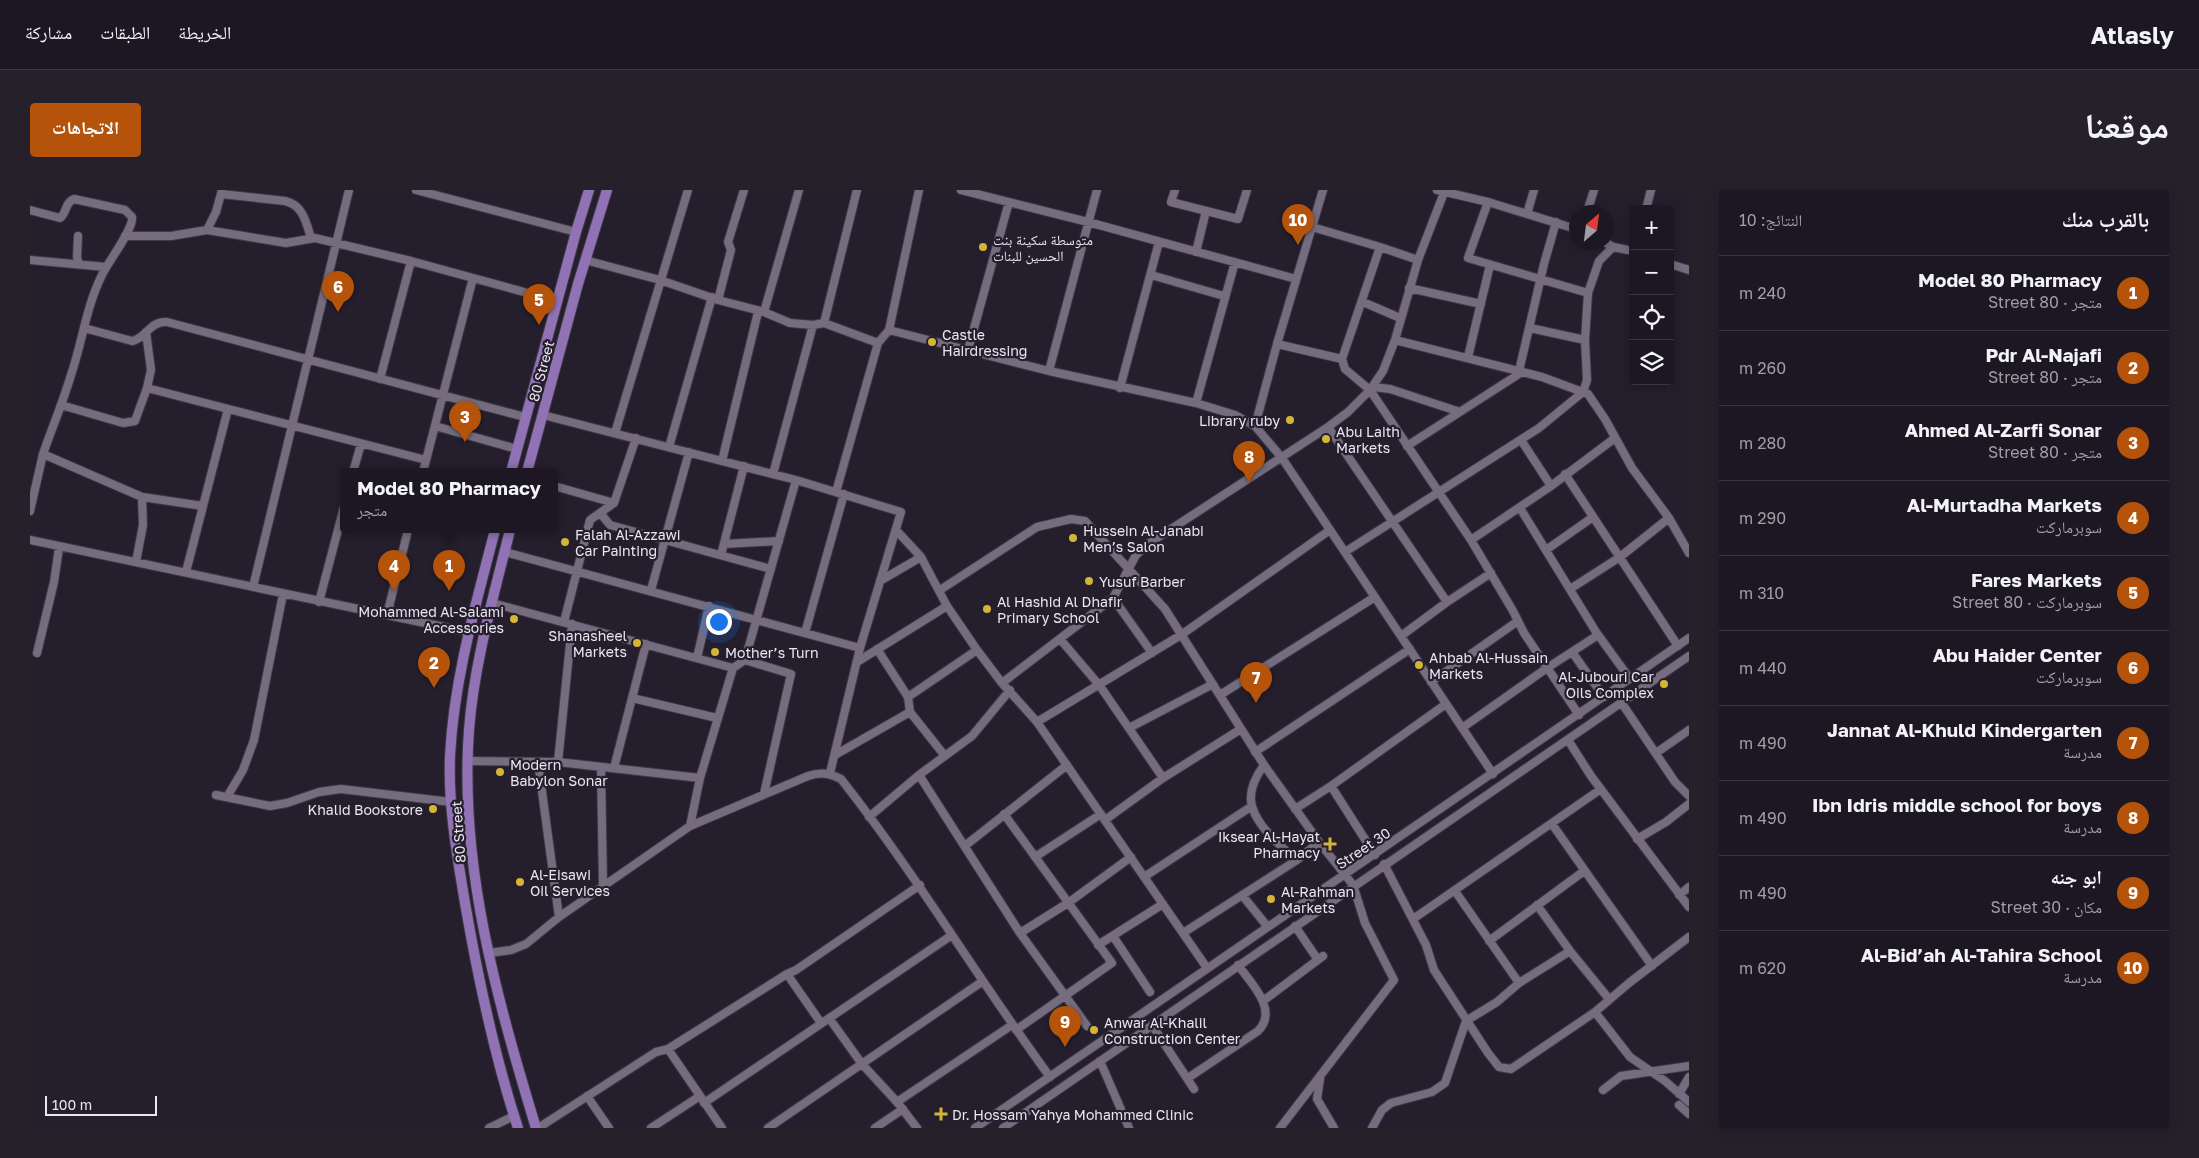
<!DOCTYPE html>
<html lang="ar">
<head>
<meta charset="utf-8">
<style>
	:root { --surface:#1c1722; --page:#25202a; --text:#f1f3f6; --muted:#a09fa5; --line:#3a3640; --accent:#b45309 }
	body { margin:0; font-family:"Golos Text","Noto Naskh Arabic",sans-serif; background:var(--page); color:var(--text); direction:rtl }
	.controls { position:absolute; right:15px; top:15px; display:grid; overflow:hidden; border-radius:5px; box-shadow:0 2px 12px #0003 }
	.controls button { width:45px; height:45px; display:grid; place-items:center; padding:0; border:0; border-bottom:1px solid var(--line); background:var(--surface); color:var(--text); font:25px sans-serif }
	.compass { position:absolute; left:1539px; top:15px; width:45px; height:45px; border-radius:50%; background:var(--surface); box-shadow:0 2px 12px #0003; rotate:28deg }
	.scale { position:absolute; left:15px; bottom:12px; width:112px; box-sizing:border-box; padding-left:5px; border:2px solid #eae6f0; border-top:0; font-size:14px; line-height:18px; white-space:nowrap; color:#eae6f0; -webkit-text-stroke:4px #251f2d; paint-order:stroke }
	.you { position:absolute; left:688px; top:431px; width:18px; height:18px; margin:-12px; border:4px solid #fff; border-radius:50%; background:#1a73e8; box-shadow:0 0 0 8px #1a73e833 }
	.badge { display:grid; place-items:center; width:32px; height:32px; border-radius:50%; background:var(--accent); color:#fff; font-size:16px; font-weight:700 }
	.pin { position:absolute; translate:-50% -41px; filter:drop-shadow(0 1px 2px #0008) }
	.pin::after { content:''; position:absolute; top:26px; width:18px; height:15px; background:inherit; clip-path:polygon(0 0,100% 0,50% 100%) }
	.popup { position:absolute; left:310px; top:278px; width:218px; height:65px; box-sizing:border-box; display:grid; place-content:center; border-radius:5px; background:var(--surface); filter:drop-shadow(0 1px 4px #0005); font-size:16px; white-space:nowrap; color:var(--muted) }
	.popup b { font-size:19px; color:var(--text) }
	.popup::after { content:''; position:absolute; left:50%; top:100%; margin-left:-10px; border:10px solid transparent; border-top-color:var(--surface) }
	.list { margin:0; padding:0; list-style:none }
	h2 { display:flex; justify-content:space-between; align-items:center; height:65px; margin:0; padding:0 20px; font-size:21px }
	h2 small { font-size:16px; font-weight:400; color:var(--muted) }
	.list li { display:grid; grid-template-columns:32px 1fr auto; gap:15px; align-items:center; box-sizing:border-box; height:75px; padding:0 20px; border-top:1px solid var(--line) }
	.list b { display:block; font-size:19px; white-space:nowrap }
	.list p { margin:0; font-size:16px; white-space:nowrap; color:var(--muted) }
	.list em { font-size:16px; font-style:normal; color:var(--muted) }
	.icon { flex:none; width:28px; height:28px; fill:none; stroke:currentColor; stroke-width:2; stroke-linecap:round; stroke-linejoin:round }
	.map { position:relative; flex:none; width:1659px; height:938px; overflow:hidden; direction:ltr; border-radius:5px }
	header { display:flex; align-items:center; gap:30px; box-sizing:border-box; height:70px; padding:0 25px; background:var(--surface); border-bottom:1px solid var(--line) }
	header strong { font-size:24px }
	nav { display:flex; gap:28px; margin-inline-start:auto; font-size:18px }
	.intro { display:flex; align-items:center; justify-content:space-between; box-sizing:border-box; height:120px; padding:0 30px }
	h1 { margin:0; font-size:35px }
	.button { padding:12px 22px; border-radius:5px; background:var(--accent); color:#fff; font-size:18px; font-weight:700 }
	main { display:flex; gap:30px; padding:0 30px }
	aside { flex:1; background:var(--surface); border-radius:5px; box-shadow:0 2px 12px #0003 }
	.map>svg:first-child { display:block }
	.lines { fill:none; stroke-linecap:round; stroke-linejoin:round }
	.minor-casing { stroke:#3e3945; stroke-width:10 }
	.major-casing { stroke:#3e3945; stroke-width:12 }
	.minor { stroke:#756d7f; stroke-width:8 }
	.major { stroke:#9172b5; stroke-width:10 }
	.poi-dot { fill:#d5b534; stroke:#251f2d; stroke-width:2 }
	.labels { text-anchor:middle; dominant-baseline:central; stroke-width:4.5; stroke-linejoin:round; paint-order:stroke }
	.poi-label { font-size:14px; fill:#eae6f0; stroke:#251f2d; text-anchor:start }
	.street-label { font-size:14px; fill:#eae6f0; stroke:#251f2d }
</style>
</head>
<body>
<header>
<strong>Atlasly</strong>
<nav><a>الخريطة</a><a>الطبقات</a><a>مشاركة</a></nav>
</header>
<div class="intro"><h1>موقعنا</h1><a class="button">الاتجاهات</a></div>
<main>
<aside>
<h2>بالقرب منك<small>النتائج: 10</small></h2>
<ul class="list">
<li><span class="badge">1</span><div><b>Model 80 Pharmacy</b><p>متجر · 80 Street</p></div><em>240 m</em></li>
<li><span class="badge">2</span><div><b>Pdr Al-Najafi</b><p>متجر · 80 Street</p></div><em>260 m</em></li>
<li><span class="badge">3</span><div><b>Ahmed Al-Zarfi Sonar</b><p>متجر · 80 Street</p></div><em>280 m</em></li>
<li><span class="badge">4</span><div><b>Al-Murtadha Markets</b><p>سوبرماركت</p></div><em>290 m</em></li>
<li><span class="badge">5</span><div><b>Fares Markets</b><p>سوبرماركت · 80 Street</p></div><em>310 m</em></li>
<li><span class="badge">6</span><div><b>Abu Haider Center</b><p>سوبرماركت</p></div><em>440 m</em></li>
<li><span class="badge">7</span><div><b>Jannat Al-Khuld Kindergarten</b><p>مدرسة</p></div><em>490 m</em></li>
<li><span class="badge">8</span><div><b>Ibn Idris middle school for boys</b><p>مدرسة</p></div><em>490 m</em></li>
<li><span class="badge">9</span><div><b>ابو جنه</b><p>مكان · Street 30</p></div><em>490 m</em></li>
<li><span class="badge">10</span><div><b>Al-Bid’ah Al-Tahira School</b><p>مدرسة</p></div><em>620 m</em></li>
</ul>
</aside>
<div class="map">
<svg width="1659" height="938" viewBox="0 0 1659 938">
	<rect width="100%" height="100%" fill="#251f2d"/>
	<g class="lines">
		<defs>
			<path id="minor" d="M386 0 546 42
				M931 0 1058 32 1266 89
				M1145 0 1141 12 1208 29 1217 0
				M1407 0 1458 12 1546 39
				M191 4 255 11C273 15 276 32 281 48
				M1458 12 1438 68 1558 103
				M1616 19 1621 0
				M0 20 30 28C37 23 35 12 44 9L95 20 102 27C104 39 77 73 71 87 56 118 52 153 41 185 33 212 22 238 13 264L112 307
				M1557 22 1564 0
				M1497 24 1504 0
				M1282 37 1350 57 1388 70
				M177 40 186 22 192 0
				M48 46 47 67 49 74
				M95 46H141L177 40 256 53 285 48 381 71 527 111
				M1575 52 1583 57 1603 61
				M1350 57 1312 169 1315 179 1340 200 1441 350 1483 421 1494 443 1549 525
				M1166 62 1176 21
				M0 70 76 77
				M555 70 630 90 688 110 734 122 760 133 783 135 794 133 848 153
				M1640 74 1659 80
				M1121 85 1194 106
				M1379 98 1451 114
				M688 110 701 60 698 52 714 0
				M1333 112 1370 128
				M734 122 769 0
				M794 133 827 0
				M54 138 102 151C117 148 119 131 137 132L495 227
				M1500 138 1555 150
				M859 140 1019 181 1166 213 1205 225 1225 236 1252 268 1463 584
				M1365 150 1512 187 1558 204 1575 229 1602 278 1639 328 1659 363
				M1247 154 1312 169
				M938 160 979 12
				M1438 167 1460 75
				M1019 181 1067 0
				M1489 181 1514 74 1526 32
				M350 189 381 71
				M1343 197 1360 199 1430 222
				M117 198 396 270
				M1090 198 1129 52
				M1166 213 1205 72
				M31 215 93 233 105 231 117 198 121 180 116 142
				M513 225 766 290 871 322 830 458 800 583
				M405 236 487 259
				M1225 236 1247 154 1293 0
				M1298 237 1417 412
				M585 243 658 0
				M1491 250 1521 296
				M1377 256 1492 182
				M639 257 682 107
				M692 271 728 122
				M323 282 331 254
				M393 282 443 88
				M743 284 783 135
				M1535 284 1648 456
				M524 296 584 313
				M806 302 848 153 859 140 889 0
				M1490 318 1566 442 1600 489
				M0 321 13 264
				M571 324 580 335 741 379
				M866 340 891 367 917 416 947 460 972 493 1007 532 1177 778
				M0 350 438 442
				M1441 350 1521 296 1585 248
				M694 354 749 351
				M1516 360 1563 327
				M475 362 830 458
				M1315 362 1509 238 1553 202 1557 190 1555 150 1558 103 1569 71 1583 57
				M691 365 714 276
				M106 372 113 335 112 307 173 316
				M156 382 198 219
				M850 391 891 367
				M223 397 319 0
				M1540 399 1590 367 1639 328
				M621 400 659 262
				M910 400 1007 337 1041 329 1055 331 1135 419 1234 575 1289 652 1323 695 1335 733 1364 790 1250 938
				M1083 408 1122 463
				M289 412 314 317
				M462 413 703 478
				M357 425 378 340
				M534 432 560 330 584 313 606 248
				M775 443 814 304
				M1371 446 1417 412 1461 383
				M1030 449 1070 496 1133 588
				M847 459 878 507 880 522 915 566
				M1542 462 1574 507
				M7 463 24 392 29 358
				M667 468 679 416
				M715 470 761 484 734 604
				M827 472 917 416
				M1401 492 1488 431
				M972 493 1083 408 1106 365 1118 354 1298 237 1318 222 1340 200 1353 181 1365 150 1388 70 1415 0
				M1190 505 1345 407
				M878 507 947 460
				M602 508 687 528
				M1591 512 1645 592 1659 606
				M1007 532 1151 445 1300 340
				M1099 538 1183 494
				M1432 538 1517 478 1568 445
				M1538 550 1561 586 1659 717
				M1225 562 1380 459
				M1626 563 1659 540
				M805 565 880 522
				M439 571 528 572 670 588
				M508 572 529 727
				M528 572 542 434
				M1234 575C1226 586 1218 602 1222 616 1227 636 1252 658 1267 670L1289 652
				M571 577 573 696
				M584 578 616 454
				M889 585 990 743 1057 836
				M1301 596 1345 665
				M186 605 240 616 257 613 289 602 311 599 421 612
				M197 607 213 580 224 550 253 404
				M1265 619 1301 596 1416 514
				M974 624 1082 773 986 840
				M839 627 889 585 942 546 980 500
				M1075 630 1133 588 1211 539
				M1522 634 1622 776
				M660 636 670 588 703 478 715 470 766 290
				M1607 649 1636 632 1659 614
				M936 655 1037 575
				M1005 667 1071 624
				M1354 674 1396 755 1404 780 1458 863 1469 877 1481 879 1565 822 1599 793 1659 747
				M1114 687 1222 616
				M1425 701 1489 793
				M1212 705 1237 736
				M1649 705 1659 697
				M1507 715 1540 761 1579 809
				M1383 729 1571 599
				M1265 736 1288 770
				M990 743 1038 713 1101 667
				M1153 743 1267 670
				M1083 746 1120 802
				M1459 751 1554 681
				M1068 755 1133 714
				M459 763 481 760 496 754 529 727 660 636 778 586C791 582 799 583 811 589 886 684 948 789 1020 887
				M757 784 791 833
				M1233 811 1293 766
				M1565 822 1600 867 1635 891 1659 912
				M799 828 832 874 867 912 887 938
				M1122 835 1164 899
				M638 859 692 938
				M1070 871 1099 938
				M1158 888 1228 841C1249 820 1221 793 1208 775
				M1290 889 1287 909 1304 938
				M1573 900 1591 886 1659 876
				M1649 904 1659 887
				M557 906 579 938
				M867 912 982 835
				M674 913 922 745
				M1649 915 1659 924
				M459 938 484 926
				M508 938 626 862 638 859 757 784 766 780 890 695
				M621 938 670 906
				M738 938 953 791
				M845 938 873 919
				M945 938 1659 448
				M973 938 1659 466
				M1342 938 1352 920 1361 913 1402 902 1415 893 1436 831 1467 812 1489 793 1540 761"/>
			<path id="major" d="M481 282 546 42 559 0
				M497 282 548 94 577 0
				M465 340C446 414 424 488 420 566 418 615 427 665 435 713 448 788 464 865 488 938
				M480 340C464 405 444 473 439 540 429 676 467 809 506 938"/>
		</defs>
		<!-- minor casing -->
		<use href="#minor" class="minor-casing"/>
		<!-- major casing -->
		<use href="#major" class="major-casing"/>
		<!-- minor -->
		<use href="#minor" class="minor"/>
		<!-- major -->
		<use href="#major" class="major"/>
	</g>
	<!-- markers -->
	<g class="poi-dot">
		<circle cx="953" cy="57" r="5"/>
		<circle cx="902" cy="152" r="5"/>
		<circle cx="1260" cy="230" r="5"/>
		<circle cx="1296" cy="249" r="5"/>
		<circle cx="1043" cy="348" r="5"/>
		<circle cx="535" cy="352" r="5"/>
		<circle cx="1059" cy="391" r="5"/>
		<circle cx="957" cy="419" r="5"/>
		<circle cx="484" cy="429" r="5"/>
		<circle cx="607" cy="453" r="5"/>
		<circle cx="685" cy="462" r="5"/>
		<circle cx="1389" cy="475" r="5"/>
		<circle cx="1634" cy="494" r="5"/>
		<circle cx="470" cy="582" r="5"/>
		<circle cx="403" cy="619" r="5"/>
		<path d="M1297.5 646.5h5v5h5v5h-5v5h-5v-5h-5v-5h5z"/>
		<circle cx="490" cy="692" r="5"/>
		<circle cx="1241" cy="709" r="5"/>
		<circle cx="1064" cy="840" r="5"/>
		<path d="M908.5 916.5h5v5h5v5h-5v5h-5v-5h-5v-5h5z"/>
	</g>
	<g class="labels">
		<!-- poi labels -->
		<g class="poi-label">
			<text x="963" y="49">متوسطة سكينة بنت<tspan x="963" dy="16">الحسين للبنات</tspan></text>
			<text x="912" y="144">Castle<tspan x="912" dy="16">Hairdressing</tspan></text>
			<text x="1250" y="230" text-anchor="end">Library ruby</text>
			<text x="1306" y="241">Abu Laith<tspan x="1306" dy="16">Markets</tspan></text>
			<text x="1053" y="340">Hussein Al-Janabi<tspan x="1053" dy="16">Men’s Salon</tspan></text>
			<text x="545" y="344">Falah Al-Azzawi<tspan x="545" dy="16">Car Painting</tspan></text>
			<text x="1069" y="391">Yusuf Barber</text>
			<text x="967" y="411">Al Hashid Al Dhafir<tspan x="967" dy="16">Primary School</tspan></text>
			<text x="474" y="421" text-anchor="end">Mohammed Al-Salami<tspan x="474" dy="16">Accessories</tspan></text>
			<text x="597" y="445" text-anchor="end">Shanasheel<tspan x="597" dy="16">Markets</tspan></text>
			<text x="695" y="462">Mother’s Turn</text>
			<text x="1399" y="467">Ahbab Al-Hussain<tspan x="1399" dy="16">Markets</tspan></text>
			<text x="1624" y="486" text-anchor="end">Al-Jubouri Car<tspan x="1624" dy="16">Oils Complex</tspan></text>
			<text x="480" y="574">Modern<tspan x="480" dy="16">Babylon Sonar</tspan></text>
			<text x="393" y="619" text-anchor="end">Khalid Bookstore</text>
			<text x="1290" y="646" text-anchor="end">Iksear Al-Hayat<tspan x="1290" dy="16">Pharmacy</tspan></text>
			<text x="500" y="684">Al-Eisawi<tspan x="500" dy="16">Oil Services</tspan></text>
			<text x="1251" y="701">Al-Rahman<tspan x="1251" dy="16">Markets</tspan></text>
			<text x="1074" y="832">Anwar Al-Khalil<tspan x="1074" dy="16">Construction Center</tspan></text>
			<text x="922" y="924">Dr. Hossam Yahya Mohammed Clinic</text>
		</g>
		<!-- street labels -->
		<g class="street-label">
			<text transform="translate(511 181) rotate(-75)">80 Street</text>
			<text transform="translate(428 642) rotate(-94)">80 Street</text>
			<text transform="translate(1333 658) rotate(-34)">Street 30</text>
		</g>
	</g>
</svg>
<div class="controls">
<button>+</button>
<button>−</button>
<button><svg class="icon" aria-label="locate" viewBox="0 0 24 24"><circle cx="12" cy="12" r="6"/><path d="M12 2v4M12 18v4M2 12h4M18 12h4"/></svg></button>
<button><svg class="icon" aria-label="layers" viewBox="0 0 24 24"><path d="M12 4l9 5-9 5-9-5zM3 14l9 5 9-5"/></svg></button>
</div>
<svg class="compass" viewBox="-18 -18 36 36"><path d="M0-13l5 13h-10z" fill="#e53935"/><path d="M0 13l5-13h-10z" fill="#a09fa5"/></svg>
<div class="scale">100 m</div>
<div class="you"></div>
<div class="pin badge" style="left:419px;top:401px">1</div>
<div class="popup"><b>Model 80 Pharmacy</b>متجر</div>
<div class="pin badge" style="left:404px;top:498px">2</div>
<div class="pin badge" style="left:435px;top:252px">3</div>
<div class="pin badge" style="left:364px;top:401px">4</div>
<div class="pin badge" style="left:509px;top:135px">5</div>
<div class="pin badge" style="left:308px;top:122px">6</div>
<div class="pin badge" style="left:1226px;top:513px">7</div>
<div class="pin badge" style="left:1219px;top:292px">8</div>
<div class="pin badge" style="left:1035px;top:857px">9</div>
<div class="pin badge" style="left:1268px;top:55px">10</div>
</div>
</main>
</body>
</html>
